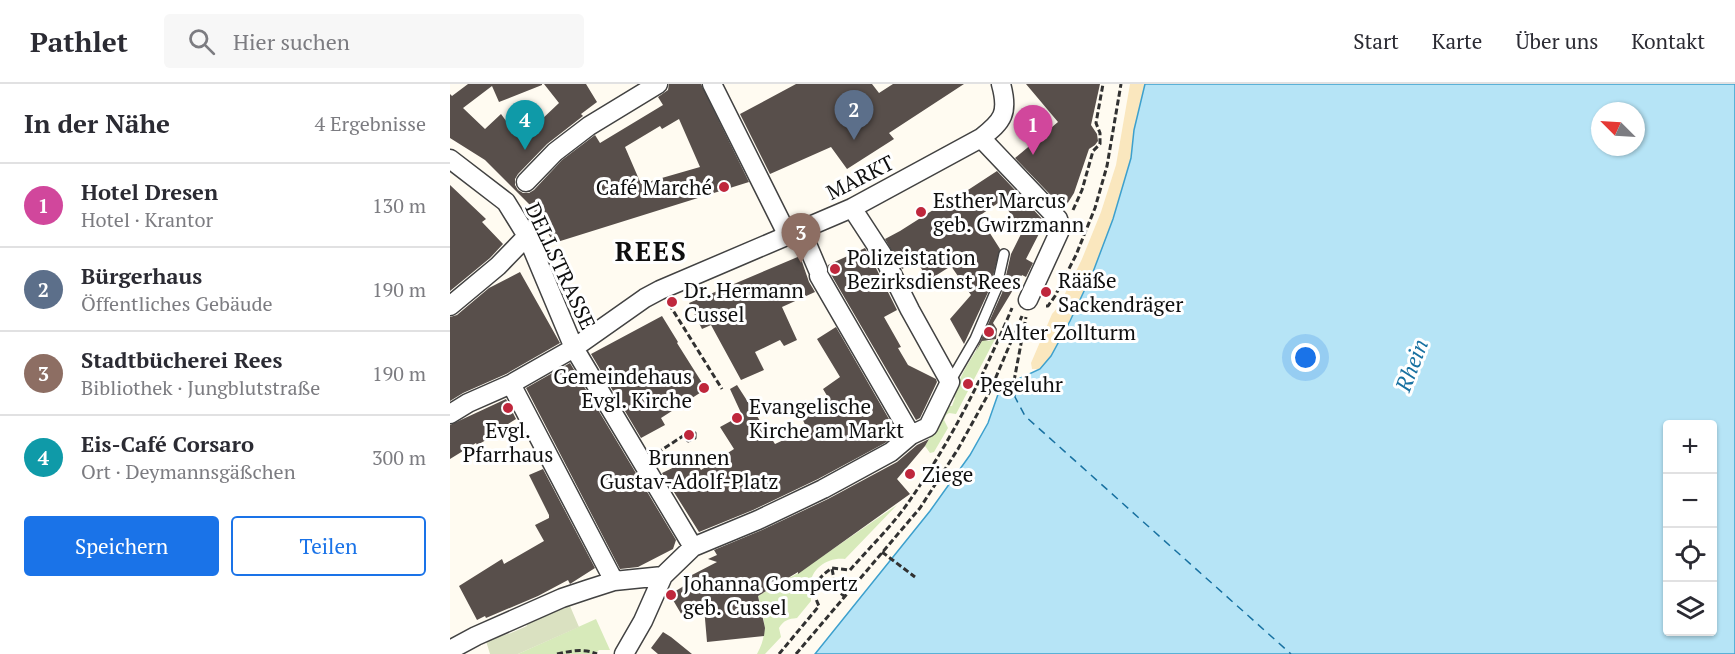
<!DOCTYPE html>
<html lang="de">
<head>
<meta charset="utf-8">
<style>
	:root { --surface:#fff; --page:#f7f7f7; --text:#2b2b33; --muted:#7c7c81; --line:#e1e1e2; --accent:#1a73e8 }
	body { margin:0; font-family:"PT Serif",serif; background:var(--page); color:var(--text) }
	.controls { position:absolute; right:18px; bottom:18px; display:grid; overflow:hidden; border-radius:6px; box-shadow:0 2px 4px #0004 }
	.controls button { width:54px; height:54px; display:grid; place-items:center; padding:0; border:0; border-bottom:2px solid var(--line); background:var(--surface); color:var(--text); font:30px sans-serif }
	.compass { position:absolute; left:1141px; top:18px; width:54px; height:54px; border-radius:50%; background:var(--surface); box-shadow:0 2px 4px #0004; rotate:294deg }
	.you { position:absolute; left:856px; top:274px; width:21px; height:21px; margin:-15px; border:4px solid #fff; border-radius:50%; background:#1a73e8; box-shadow:0 0 0 9px #1a73e833 }
	.badge { display:grid; place-items:center; width:39px; height:39px; border-radius:50%; background:var(--accent); color:#fff; font-size:20px; font-weight:700 }
	.pin { position:absolute; translate:-50% -50px; filter:drop-shadow(0 2px 3px #0008) }
	.pin::after { content:''; position:absolute; top:32px; width:21px; height:18px; background:inherit; clip-path:polygon(0 0,100% 0,50% 100%) }
	.list { margin:0; padding:0; list-style:none }
	h2 { display:flex; justify-content:space-between; align-items:center; height:78px; margin:0; padding:0 24px; font-size:26px }
	h2 small { font-size:20px; font-weight:400; color:var(--muted) }
	.list li { display:grid; grid-template-columns:39px 1fr auto; gap:18px; align-items:center; box-sizing:border-box; height:84px; padding:0 24px; border-top:2px solid var(--line) }
	.list b { display:block; font-size:22px; white-space:nowrap }
	.list p { margin:0; font-size:20px; white-space:nowrap; color:var(--muted) }
	.list em { font-size:20px; font-style:normal; color:var(--muted) }
	.actions { display:flex; gap:12px; padding:18px 24px }
	.actions a { flex:1; padding:14px 0; border:2px solid var(--accent); border-radius:6px; text-align:center; font-size:21px; color:var(--accent) }
	.actions .main { background:var(--accent); color:#fff }
	.icon { flex:none; width:33px; height:33px; fill:none; stroke:currentColor; stroke-width:2; stroke-linecap:round; stroke-linejoin:round }
	.map { position:relative; flex:none; width:1285px; height:570px; overflow:hidden }
	header { display:flex; align-items:center; gap:36px; box-sizing:border-box; height:84px; padding:0 30px; background:var(--surface); border-bottom:2px solid var(--line) }
	header strong { font-size:28px }
	nav { display:flex; gap:33px; margin-inline-start:auto; font-size:21px }
	.search { width:420px; height:54px; background:var(--page); display:flex; align-items:center; gap:15px; box-sizing:border-box; padding:0 21px; border-radius:6px; color:var(--muted); font-size:22px }
	main { display:flex }
	aside { flex:1; background:var(--surface) }
	.map>svg:first-child { display:block }
	.green { fill:#d7eaba }
	.sand { fill:#fae7be }
	.cemetery { fill:#dae1c1 }
	.water { fill:#b6e4f6; stroke:#3da0cd; stroke-width:1.5; fill-rule:evenodd }
	.lines { fill:none; stroke-linecap:round; stroke-linejoin:round }
	.ferry { stroke:#1871a1; stroke-width:1.5; stroke-dasharray:8 6; stroke-linecap:butt }
	.building { fill:#584f4b; fill-rule:evenodd }
	.service-casing { stroke:#424242; stroke-width:12 }
	.minor-casing { stroke:#424242; stroke-width:21 }
	.path { stroke:#313131; stroke-width:3; stroke-dasharray:6 3; stroke-linecap:butt }
	.service { stroke:#fff; stroke-width:9 }
	.minor { stroke:#fff; stroke-width:18 }
	.poi-dot { fill:#bf273c; stroke:#fff; stroke-width:2 }
	.labels { text-anchor:middle; dominant-baseline:central; stroke-width:6; stroke-linejoin:round; paint-order:stroke }
	.street-label { font-size:21px; fill:#0f0f0f; stroke:#fff }
	.poi-label { font-size:21px; fill:#0f0f0f; stroke:#fff; text-anchor:start }
	.water-label { font-size:22px; font-style:italic; fill:#1871a1; stroke:#fff }
	.district-label { font-size:27px; font-weight:bold; letter-spacing:1.5px; fill:#0f0f0f; stroke:#fff }
</style>
</head>
<body>
<header>
<strong>Pathlet</strong>
<div class="search"><svg class="icon" aria-label="search" viewBox="0 0 24 24"><circle cx="10" cy="10" r="6"/><path d="M15 15l6 6"/></svg>Hier suchen</div>
<nav><a>Start</a><a>Karte</a><a>Über uns</a><a>Kontakt</a></nav>
</header>
<main>
<aside>
<h2>In der Nähe<small>4 Ergebnisse</small></h2>
<ul class="list">
<li><span class="badge" style="background:#d1479c">1</span><div><b>Hotel Dresen</b><p>Hotel · Krantor</p></div><em>130 m</em></li>
<li><span class="badge" style="background:#5c6f8a">2</span><div><b>Bürgerhaus</b><p>Öffentliches Gebäude</p></div><em>190 m</em></li>
<li><span class="badge" style="background:#8d6e63">3</span><div><b>Stadtbücherei Rees</b><p>Bibliothek · Jungblutstraße</p></div><em>190 m</em></li>
<li><span class="badge" style="background:#0f9aa8">4</span><div><b>Eis-Café Corsaro</b><p>Ort · Deymannsgäßchen</p></div><em>300 m</em></li>
</ul>
<div class="actions"><a class="main">Speichern</a><a>Teilen</a></div>
</aside>
<div class="map">
<svg width="1285" height="570" viewBox="0 0 1285 570">
	<rect width="100%" height="100%" fill="#fffbf1"/>
	<!-- green -->
	<path class="green" d="M533 255 538 257 545 255 506 330 499 329 496 331 494 336 498 344 484 368 480 369 475 362 497 322H502L505 314 502 311 516 283Z
		M447 421 395 475C378 473 361 484 360 502 359 506 361 512 361 517L347 534C338 535 334 536 329 544L331 553 315 570H307C319 548 314 535 308 512L348 489Z
		M146 535 160 566H149L145 570H68Z"/>
	<!-- sand -->
	<path class="sand" d="M680 0H695L684 46 681 74 663 135 643 188 620 237 601 272 590 285H582L581 279 602 230 609 222 632 175 651 128 666 81Z"/>
	<!-- cemetery -->
	<path class="cemetery" d="M120 522 129 543 68 570H40L36 557 61 549 77 542 76 539Z"/>
	<!-- water -->
	<path class="water" d="M695 0H1285V570H365L480 427 520 371 538 339 552 299 564 297 590 285 601 272 620 237 643 188 663 135 681 74 684 46ZM1150 27H1186V63H1150ZM1218 340H1262V548H1218Z"/>
	<g class="lines">
		<!-- ferry -->
		<path class="ferry" d="M564 297 565 313 575 332 841 570"/>
	</g>
	<!-- building -->
	<path class="building" d="M18 0H92V1L49 18 42 2 13 24 35 45 51 30 70 56 109 19 94 0H136L147 18 131 30 133 32 97 60 68 90 65 95V101L68 106 73 109H79L84 106 112 76 145 51 150 59 213 21 208 13 218 6 219 0H251L299 98 104 159 81 122 35 76 0 54V10L2 12ZM229 35 250 83 191 100 175 63 210 42 212 45Z
		M346 0H422L429 9 443 0H514L439 49 444 55 397 85 381 63 320 90 290 30Z
		M576 0H650L641 41 647 50 648 57 645 61 639 65 624 109 614 125 565 74 608 38Z
		M547 87 595 138 576 175 583 179 576 193 572 191 543 239 547 245 546 255 532 257 526 267 552 209 561 170 573 146 551 117 529 132 550 165 540 204 514 260 500 235 521 211 501 182 482 194 479 188 475 191 467 177 452 185 435 155 450 147 491 121 492 123Z
		M0 101 36 135 32 138 53 160 40 174 0 207Z
		M415 164 422 176 447 226 434 233 451 263 448 264 458 281 486 295 487 298 470 334 466 336 379 187 378 181Z
		M350 172 359 198 365 208 332 223 347 256 334 262 330 256 305 268 314 286 291 296 261 241 252 245 239 219Z
		M70 188 110 259 56 290 13 309 0 317V233L7 231 39 204Z
		M212 232 228 258 227 259 256 305 211 334 215 341 191 354 141 270Z
		M386 243 447 349 435 359 368 395 303 426 249 448 212 389 237 377 240 384 247 380 251 386 284 365 270 343 292 331 280 305 287 301 325 360 357 345 352 334 382 320 373 305 390 293 367 255Z
		M120 279 226 456 223 465 188 483 170 485 76 304Z
		M56 315 66 335 58 340 60 343 27 361 26 359 0 375V341Z
		M479 355 475 362 447 395 460 410 348 490V488L308 512 315 544 314 552 257 558 254 523 233 533 223 516 227 514 224 508 242 497 240 492 267 478 258 475 267 471 264 466 312 446 378 415 447 378 467 361Z
		M93 385 145 484 123 498 120 500 118 496 88 512 36 534 35 532 27 536 9 502 52 475 54 480 94 457 85 441 99 434V431L79 391Z
		M213 548 221 553 242 570H208L201 564Z"/>
	<g class="lines">
		<defs>
			<path id="service" d="M500 298 525 255 546 206 554 170"/>
			<path id="minor" d="M262 0 338 152
				M531 54 608 135 611 144 578 216
				M0 75 56 118 77 152 124 264 243 463
				M76 98 105 68 139 42 208 0
				M351 146 368 186
				M369 192 461 351
				M0 222 48 182 77 152
				M61 300 164 497
				M0 330 18 319 61 300 124 264 195 214 210 206 402 124 531 54C553 37 559 29 551 0
				M0 566 26 552 112 514 139 505 164 497 213 492
				M174 570 193 537 213 492 243 463 308 436 373 405 441 368 461 351 478 343 500 298 460 226 432 170 402 124"/>
		</defs>
		<!-- service casing -->
		<use href="#service" class="service-casing"/>
		<!-- minor casing -->
		<use href="#minor" class="minor-casing"/>
		<!-- path -->
		<path class="path" d="M623 126 632 106 643 67 650 60V49L646 39 653 0
			M219 220 272 305
			M596 222H598L605 212 626 171 645 124 657 82 671 0
			M564 297 576 233
			M207 369 233 352 238 357 245 354V349L237 347 233 352
			M432 468 465 493
			M382 485 386 505 394 512
			M364 507 386 505
			M107 570C121 567 133 564 147 570
			M329 570 369 522C360 504 367 494 382 484L400 486C419 464 444 440 460 416 501 357 534 291 562 224
			M346 570 470 424 508 365 540 307 572 232"/>
		<!-- service -->
		<use href="#service" class="service"/>
		<!-- minor -->
		<use href="#minor" class="minor"/>
	</g>
	<!-- markers -->
	<g class="poi-dot">
		<circle cx="274" cy="103" r="6"/>
		<circle cx="471" cy="128" r="6"/>
		<circle cx="385" cy="185" r="6"/>
		<circle cx="596" cy="208" r="6"/>
		<circle cx="222" cy="218" r="6"/>
		<circle cx="539" cy="248" r="6"/>
		<circle cx="518" cy="300" r="6"/>
		<circle cx="254" cy="304" r="6"/>
		<circle cx="58" cy="324" r="6"/>
		<circle cx="287" cy="334" r="6"/>
		<circle cx="239" cy="351" r="6"/>
		<circle cx="460" cy="390" r="6"/>
		<circle cx="221" cy="511" r="6"/>
	</g>
	<g class="labels">
		<!-- street labels -->
		<g class="street-label">
			<text transform="translate(410 93) rotate(-27)">MARKT</text>
			<text transform="translate(111 182) rotate(65)">DELLSTRASSE</text>
		</g>
		<!-- poi labels -->
		<g class="poi-label">
			<text x="262" y="103" text-anchor="end">Café Marché</text>
			<text x="483" y="116">Esther Marcus<tspan x="483" dy="24">geb. Gwirzmann</tspan></text>
			<text x="397" y="173">Polizeistation<tspan x="397" dy="24">Bezirksdienst Rees</tspan></text>
			<text x="608" y="196">Rääße<tspan x="608" dy="24">Sackendräger</tspan></text>
			<text x="234" y="206">Dr. Hermann<tspan x="234" dy="24">Cussel</tspan></text>
			<text x="551" y="248">Alter Zollturm</text>
			<text x="242" y="292" text-anchor="end">Gemeindehaus<tspan x="242" dy="24">Evgl. Kirche</tspan></text>
			<text x="530" y="300">Pegeluhr</text>
			<text x="299" y="322">Evangelische<tspan x="299" dy="24">Kirche am Markt</tspan></text>
			<text x="58" y="346" text-anchor="middle">Evgl.<tspan x="58" dy="24">Pfarrhaus</tspan></text>
			<text x="239" y="373" text-anchor="middle">Brunnen<tspan x="239" dy="24">Gustav-Adolf-Platz</tspan></text>
			<text x="472" y="390">Ziege</text>
			<text x="233" y="499">Johanna Gompertz<tspan x="233" dy="24">geb. Cussel</tspan></text>
		</g>
		<!-- water labels -->
		<g class="water-label">
			<text transform="translate(961 281) rotate(-69)">Rhein</text>
		</g>
		<!-- district labels -->
		<g class="district-label">
			<text x="201" y="167">REES</text>
		</g>
	</g>
</svg>
<div class="controls">
<button>+</button>
<button>−</button>
<button><svg class="icon" aria-label="locate" viewBox="0 0 24 24"><circle cx="12" cy="12" r="6"/><path d="M12 2v4M12 18v4M2 12h4M18 12h4"/></svg></button>
<button><svg class="icon" aria-label="layers" viewBox="0 0 24 24"><path d="M12 4l9 5-9 5-9-5zM3 14l9 5 9-5"/></svg></button>
</div>
<svg class="compass" viewBox="-18 -18 36 36"><path d="M0-13l5 13h-10z" fill="#e53935"/><path d="M0 13l5-13h-10z" fill="#7c7c81"/></svg>
<div class="you"></div>
<div class="pin badge" style="left:583px;top:71px;background:#d1479c">1</div>
<div class="pin badge" style="left:404px;top:56px;background:#5c6f8a">2</div>
<div class="pin badge" style="left:351px;top:179px;background:#8d6e63">3</div>
<div class="pin badge" style="left:75px;top:66px;background:#0f9aa8">4</div>
</div>
</main>
</body>
</html>
